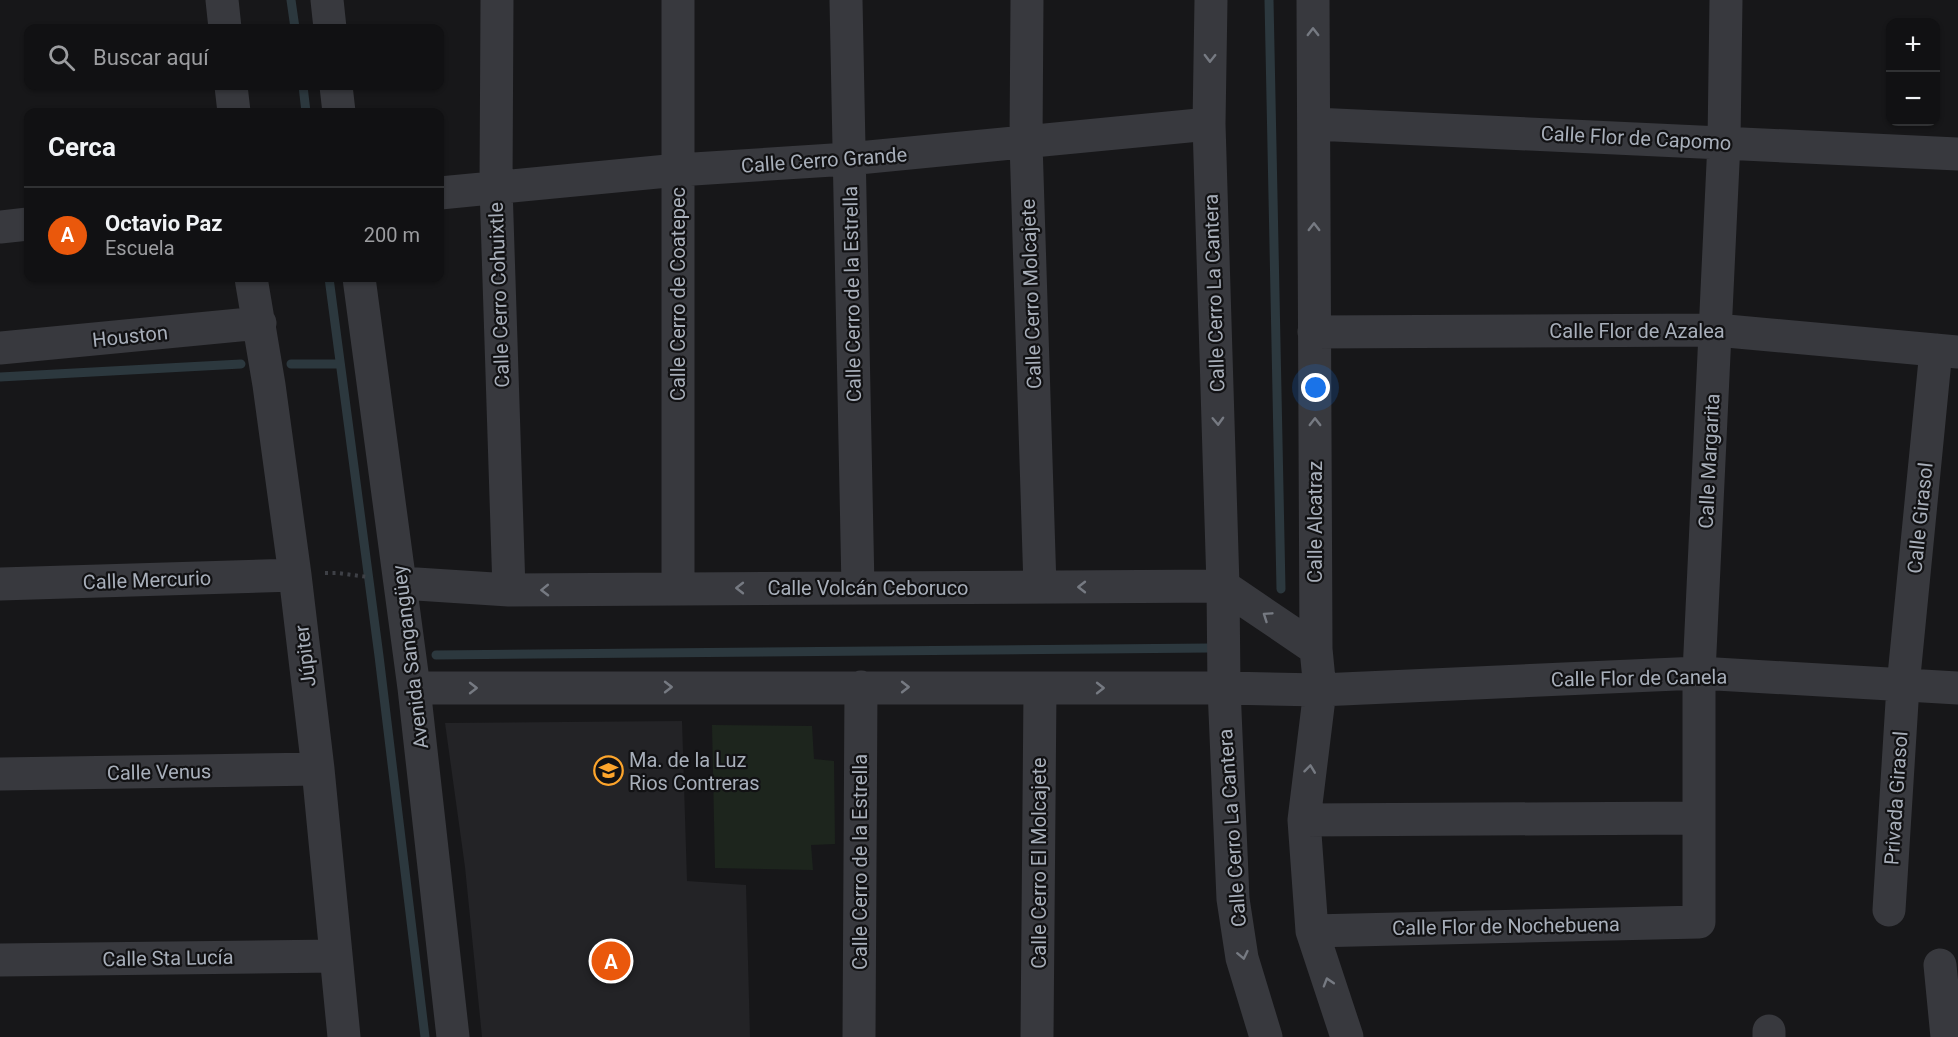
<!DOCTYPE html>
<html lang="es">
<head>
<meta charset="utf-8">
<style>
	:root { --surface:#111113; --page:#1a1a1c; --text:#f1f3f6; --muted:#9c9da0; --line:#303133; --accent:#ea580c }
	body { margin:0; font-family:Roboto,sans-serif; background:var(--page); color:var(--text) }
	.controls { position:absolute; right:18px; top:18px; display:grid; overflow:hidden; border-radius:12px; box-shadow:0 2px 4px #0004 }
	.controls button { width:54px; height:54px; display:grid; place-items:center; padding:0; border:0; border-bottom:2px solid var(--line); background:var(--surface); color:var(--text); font:30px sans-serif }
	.you { position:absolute; left:1316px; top:388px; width:21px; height:21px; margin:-15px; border:4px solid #fff; border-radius:50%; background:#1a73e8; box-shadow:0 0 0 9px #1a73e833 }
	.badge { display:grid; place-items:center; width:39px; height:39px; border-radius:50%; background:var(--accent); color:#fff; font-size:20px; font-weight:700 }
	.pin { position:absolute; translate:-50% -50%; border:3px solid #fff; box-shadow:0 2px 6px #0006 }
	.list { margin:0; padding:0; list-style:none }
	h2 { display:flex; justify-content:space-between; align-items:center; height:78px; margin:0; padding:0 24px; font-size:26px }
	h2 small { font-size:20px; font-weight:400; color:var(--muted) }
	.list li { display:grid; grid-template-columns:39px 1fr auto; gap:18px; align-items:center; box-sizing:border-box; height:96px; padding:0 24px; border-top:2px solid var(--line) }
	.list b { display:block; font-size:22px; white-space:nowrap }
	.list p { margin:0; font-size:20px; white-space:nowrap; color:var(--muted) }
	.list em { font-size:20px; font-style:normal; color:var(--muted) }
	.icon { flex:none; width:33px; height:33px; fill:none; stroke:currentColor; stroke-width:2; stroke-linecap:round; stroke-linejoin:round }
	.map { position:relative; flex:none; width:1958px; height:1037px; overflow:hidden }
	.search { position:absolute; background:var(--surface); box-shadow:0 2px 4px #0004; left:24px; top:24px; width:420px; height:66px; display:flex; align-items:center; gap:15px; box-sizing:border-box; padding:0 21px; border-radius:12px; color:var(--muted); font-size:22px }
	.panel { position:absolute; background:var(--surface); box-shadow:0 2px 4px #0004; left:24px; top:108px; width:420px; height:174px; border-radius:12px }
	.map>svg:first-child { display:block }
	.built { fill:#232326 }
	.green { fill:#1d251d }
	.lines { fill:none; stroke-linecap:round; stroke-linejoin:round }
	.stream { stroke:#2c383e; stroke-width:9 }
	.path { stroke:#3e4046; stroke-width:4; stroke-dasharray:3 4.5; stroke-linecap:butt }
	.minor { stroke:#38393e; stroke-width:33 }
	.oneway { stroke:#767a82 }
	.labels { text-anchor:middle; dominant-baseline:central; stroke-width:4.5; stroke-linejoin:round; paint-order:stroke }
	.street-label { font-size:20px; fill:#a8afba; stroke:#121214 }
	.poi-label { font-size:20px; fill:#a8afba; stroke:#121214; text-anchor:start }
</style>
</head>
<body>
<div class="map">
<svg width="1958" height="1037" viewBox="0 0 1958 1037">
	<rect width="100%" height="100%" fill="#171719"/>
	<!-- built -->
	<path class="built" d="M682 721 687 881 746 885 750 1037H482L465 867 445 723Z"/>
	<!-- green -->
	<path class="green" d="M712 725 812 726 814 759 834 761 835 844 811 845 813 870 715 868Z"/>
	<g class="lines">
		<!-- stream -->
		<path class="stream" d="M291 0 295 28
			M1269 0 1281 589
			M303 86 306 112
			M329 278 379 656 425 1037
			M291 364H340
			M0 377 241 364
			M436 655 1210 648"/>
		<!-- path -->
		<path class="path" d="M325 573H338L368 577"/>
		<!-- minor -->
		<path class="minor" d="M222 0 225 28
			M327 0 330 28
			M497 0 496 187 509 590
			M846 0 858 588
			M1027 0 1026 143 1040 587
			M1211 0 1209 124 1223 586 1224 688 1233 899 1242 958 1266 1037
			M1313 0 1316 649 1320 690 1304 820 1312 931 1347 1037
			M231 86 234 112
			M336 86 339 112
			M1314 124 1958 154
			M440 193 678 170 848 159 1209 124
			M0 227 28 224
			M251 278 269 385 295 575 318 769 344 1037
			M359 278 414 688 453 1037
			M1314 332 1716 330 1958 352
			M0 348 260 323
			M401 583 509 590 1223 586 1316 649
			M0 584 295 575
			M678 588V0
			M414 688H1224L1320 690 1699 673 1958 688
			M0 774 318 769
			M1304 820 1698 818
			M1889 910 1903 686 1936 350
			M1312 931 1699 922V673L1724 142 1726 0
			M0 960 336 956
			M1940 965 1947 1037
			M1769 1031V1037
			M859 1037 861 687
			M1037 1037 1040 689"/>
	</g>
	<!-- one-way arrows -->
	<defs><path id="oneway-chevron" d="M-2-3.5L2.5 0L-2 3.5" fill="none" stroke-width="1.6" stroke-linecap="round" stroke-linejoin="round" transform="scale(1.5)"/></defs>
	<g class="oneway">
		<use href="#oneway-chevron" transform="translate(1313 32) rotate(-90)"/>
		<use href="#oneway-chevron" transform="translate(1210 58) rotate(91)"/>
		<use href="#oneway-chevron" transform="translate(1314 227) rotate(-90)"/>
		<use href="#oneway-chevron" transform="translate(1218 421) rotate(88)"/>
		<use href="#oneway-chevron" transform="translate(1315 422) rotate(-90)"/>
		<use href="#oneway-chevron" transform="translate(1082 587) rotate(180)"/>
		<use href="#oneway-chevron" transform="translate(740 588) rotate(180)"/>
		<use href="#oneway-chevron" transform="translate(545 590) rotate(179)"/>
		<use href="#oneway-chevron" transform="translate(1267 616) rotate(-146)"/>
		<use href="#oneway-chevron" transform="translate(668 687)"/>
		<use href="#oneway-chevron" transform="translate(905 687)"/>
		<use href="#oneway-chevron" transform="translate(473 688)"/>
		<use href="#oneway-chevron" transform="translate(1100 688)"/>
		<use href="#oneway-chevron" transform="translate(1310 769) rotate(-83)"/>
		<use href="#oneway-chevron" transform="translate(1243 955) rotate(78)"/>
		<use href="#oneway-chevron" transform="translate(1328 982) rotate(-107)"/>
	</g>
	<!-- icons -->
	<defs>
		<symbol id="school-ring" viewBox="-11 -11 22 22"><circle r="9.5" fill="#121214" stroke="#fda52c" stroke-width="1.5"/><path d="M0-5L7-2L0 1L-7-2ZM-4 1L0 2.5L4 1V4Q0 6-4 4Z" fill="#fda52c"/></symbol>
	</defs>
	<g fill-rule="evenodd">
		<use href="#school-ring" x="592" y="754" width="33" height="33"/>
	</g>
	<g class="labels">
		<!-- street labels -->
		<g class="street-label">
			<text transform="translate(1636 138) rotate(3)">Calle Flor de Capomo</text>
			<text transform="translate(824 160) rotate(-4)">Calle Cerro Grande</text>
			<text transform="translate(1214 293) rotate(-92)">Calle Cerro La Cantera</text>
			<text transform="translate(678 294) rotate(-90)">Calle Cerro de Coatepec</text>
			<text transform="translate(852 294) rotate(-91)">Calle Cerro de la Estrella</text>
			<text transform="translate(1031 294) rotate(-92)">Calle Cerro Molcajete</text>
			<text transform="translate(499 295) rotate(-92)">Calle Cerro Cohuixtle</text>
			<text x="1637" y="331">Calle Flor de Azalea</text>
			<text transform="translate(130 336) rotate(-6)">Houston</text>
			<text transform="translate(1709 461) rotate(-87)">Calle Margarita</text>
			<text transform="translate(1920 518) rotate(-84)">Calle Girasol</text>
			<text transform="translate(1315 522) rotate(-90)">Calle Alcatraz</text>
			<text transform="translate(147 580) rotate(-2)">Calle Mercurio</text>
			<text x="868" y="588">Calle Volcán Ceboruco</text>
			<text transform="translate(305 656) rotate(-97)">Júpiter</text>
			<text transform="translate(410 657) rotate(-97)">Avenida Sangangüey</text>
			<text transform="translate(1639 678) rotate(-1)">Calle Flor de Canela</text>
			<text transform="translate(159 772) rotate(-1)">Calle Venus</text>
			<text transform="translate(1896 798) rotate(-86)">Privada Girasol</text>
			<text transform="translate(1232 828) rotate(-94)">Calle Cerro La Cantera</text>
			<text transform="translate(860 862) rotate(-90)">Calle Cerro de la Estrella</text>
			<text transform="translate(1039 863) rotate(-90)">Calle Cerro El Molcajete</text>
			<text transform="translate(1506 926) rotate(-1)">Calle Flor de Nochebuena</text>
			<text transform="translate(168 958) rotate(-1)">Calle Sta Lucía</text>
		</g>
		<!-- poi labels -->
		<g class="poi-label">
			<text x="629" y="760">Ma. de la Luz<tspan x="629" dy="23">Rios Contreras</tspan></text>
		</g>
	</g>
</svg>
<div class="controls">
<button>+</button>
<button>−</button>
</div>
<div class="you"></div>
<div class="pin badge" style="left:611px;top:961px">A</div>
<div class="search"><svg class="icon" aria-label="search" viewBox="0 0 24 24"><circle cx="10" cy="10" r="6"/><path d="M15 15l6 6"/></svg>Buscar aquí</div>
<section class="panel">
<h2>Cerca<small></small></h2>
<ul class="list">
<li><span class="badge">A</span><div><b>Octavio Paz</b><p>Escuela</p></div><em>200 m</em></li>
</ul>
</section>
</div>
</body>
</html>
